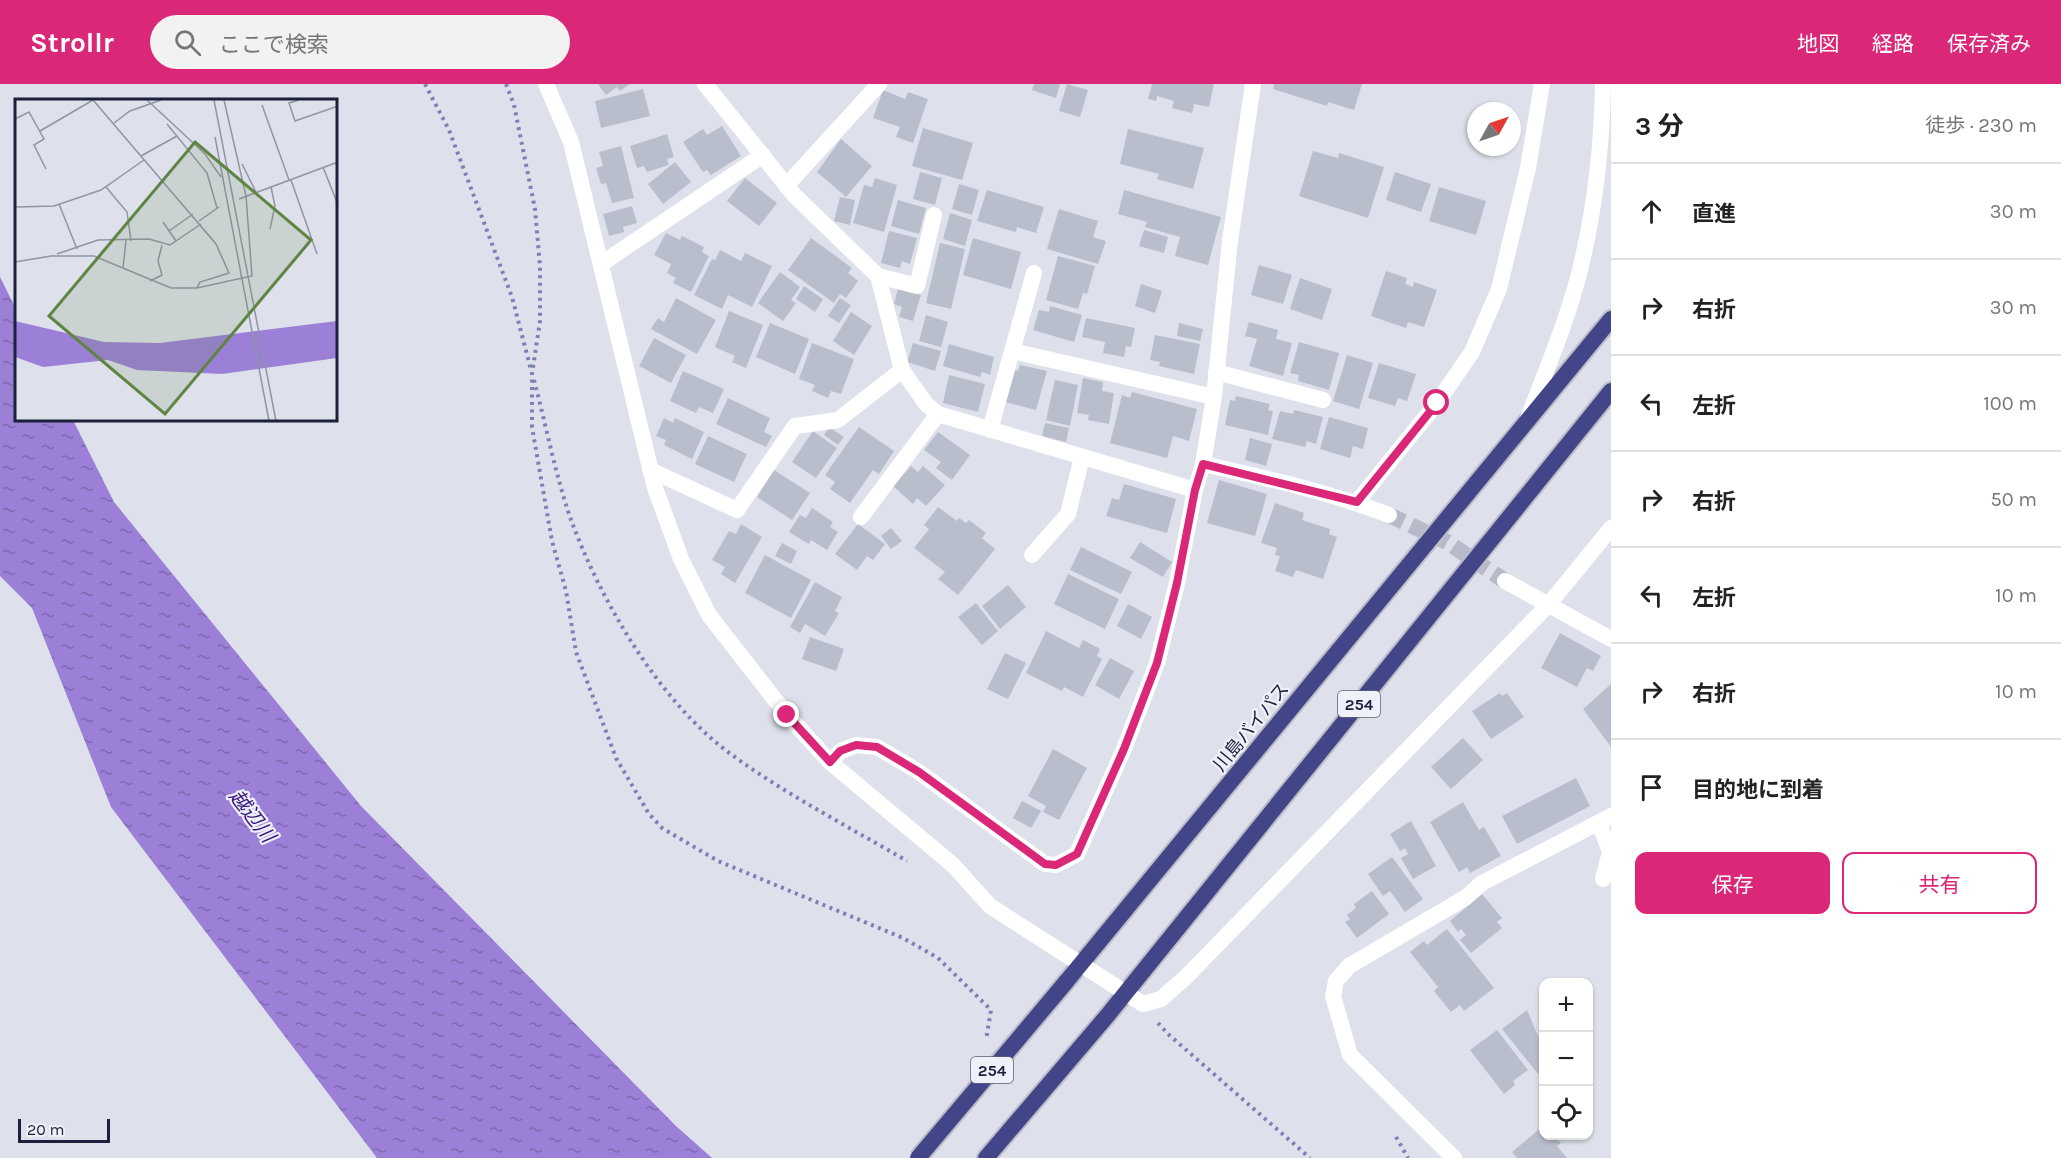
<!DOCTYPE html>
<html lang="ja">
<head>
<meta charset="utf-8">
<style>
	:root { --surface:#fff; --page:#f2f2f2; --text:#222; --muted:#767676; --line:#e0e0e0; --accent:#db2777 }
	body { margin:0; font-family:Karla,"Noto Sans JP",sans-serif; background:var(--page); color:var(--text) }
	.controls { position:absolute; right:18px; bottom:18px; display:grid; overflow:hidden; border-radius:12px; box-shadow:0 2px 4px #0004 }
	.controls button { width:54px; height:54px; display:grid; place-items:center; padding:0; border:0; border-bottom:2px solid var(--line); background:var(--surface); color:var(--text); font:30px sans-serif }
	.compass { position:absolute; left:1467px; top:18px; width:54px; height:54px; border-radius:50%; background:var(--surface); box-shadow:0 2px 4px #0004; rotate:50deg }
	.scale { position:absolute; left:18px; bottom:15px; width:92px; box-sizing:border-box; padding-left:6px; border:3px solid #1d203d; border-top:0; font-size:16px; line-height:21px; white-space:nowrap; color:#1d203d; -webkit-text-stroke:4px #eef1f8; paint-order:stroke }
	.stop { position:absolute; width:18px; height:18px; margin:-14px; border:4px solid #db2777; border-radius:50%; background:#fff }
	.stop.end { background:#db2777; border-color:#fff; box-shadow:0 2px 6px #0008 }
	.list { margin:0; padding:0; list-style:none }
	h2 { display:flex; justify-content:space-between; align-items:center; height:78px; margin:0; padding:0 24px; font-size:26px }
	h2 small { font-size:20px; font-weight:400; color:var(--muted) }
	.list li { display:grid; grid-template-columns:39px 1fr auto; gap:18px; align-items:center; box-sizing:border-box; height:96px; padding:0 24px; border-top:2px solid var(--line) }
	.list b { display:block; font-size:22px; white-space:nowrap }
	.list em { font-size:20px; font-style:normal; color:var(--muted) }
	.actions { display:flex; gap:12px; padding:18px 24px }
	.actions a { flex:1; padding:14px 0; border:2px solid var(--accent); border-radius:12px; text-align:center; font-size:21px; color:var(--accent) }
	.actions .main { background:var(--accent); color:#fff }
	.icon { flex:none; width:33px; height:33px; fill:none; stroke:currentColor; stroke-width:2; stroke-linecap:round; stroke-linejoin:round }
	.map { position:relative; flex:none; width:1611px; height:1074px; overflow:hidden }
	header { display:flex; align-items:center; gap:36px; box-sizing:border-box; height:84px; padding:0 30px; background:var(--accent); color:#fff }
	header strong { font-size:28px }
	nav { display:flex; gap:33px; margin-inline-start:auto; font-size:21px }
	.search { width:420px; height:54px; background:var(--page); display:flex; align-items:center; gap:15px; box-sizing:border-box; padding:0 21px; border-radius:33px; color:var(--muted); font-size:22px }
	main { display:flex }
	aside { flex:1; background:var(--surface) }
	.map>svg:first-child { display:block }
	.water { fill:url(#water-ripples) }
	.building { fill:#b9becc }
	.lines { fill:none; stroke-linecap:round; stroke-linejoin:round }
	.minor-tunnel { stroke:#b7bac8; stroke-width:16; stroke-dasharray:16 8; stroke-linecap:butt }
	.trunk-casing { stroke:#bbbcc5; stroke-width:20 }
	.path { stroke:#7a82b3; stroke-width:4; stroke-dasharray:3 4.5; stroke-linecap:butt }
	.service { stroke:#fff; stroke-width:16 }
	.minor { stroke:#fff; stroke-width:16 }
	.tertiary { stroke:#fff; stroke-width:16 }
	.trunk { stroke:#424689; stroke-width:16 }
	.trunk-bridge-casing { stroke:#bbbcc5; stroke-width:20; stroke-linecap:butt }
	.trunk-bridge { stroke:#424689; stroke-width:16 }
	.route { stroke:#db2777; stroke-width:8 }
	.labels { text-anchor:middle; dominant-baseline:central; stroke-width:4.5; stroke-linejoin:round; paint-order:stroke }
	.shield { fill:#eef1f8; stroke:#5c5f75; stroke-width:1.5 }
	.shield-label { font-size:16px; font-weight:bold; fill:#1d203d }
	.street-label { font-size:18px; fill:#1d203d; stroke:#eef1f8 }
	.water-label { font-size:20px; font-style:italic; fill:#37127e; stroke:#eef1f8 }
	.inset-road { fill:none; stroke:#9194a5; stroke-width:1.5 }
	.view { fill:#608442; fill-opacity:0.15; stroke:#608442; stroke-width:3 }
	.inset-edge { fill:none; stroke:#1d203d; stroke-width:3 }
</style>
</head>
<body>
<header>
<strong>Strollr</strong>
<div class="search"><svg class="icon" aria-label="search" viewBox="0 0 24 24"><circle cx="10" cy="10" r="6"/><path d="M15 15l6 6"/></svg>ここで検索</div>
<nav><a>地図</a><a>経路</a><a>保存済み</a></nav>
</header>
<main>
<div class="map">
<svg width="1611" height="1074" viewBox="0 0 1611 1074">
	<defs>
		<pattern id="water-ripples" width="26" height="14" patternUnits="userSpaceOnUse" patternTransform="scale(1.5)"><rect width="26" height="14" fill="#9c7fd7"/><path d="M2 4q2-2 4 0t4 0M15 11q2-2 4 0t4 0" fill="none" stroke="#7f68b0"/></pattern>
	</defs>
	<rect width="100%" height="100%" fill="#dee1eb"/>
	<!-- water -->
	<path class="water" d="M0 193 16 225V336H73L114 418 361 722 676 1042 712 1074H377L111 723 32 524 0 492Z"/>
	<!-- building -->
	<path class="building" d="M598 0H630L620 7 617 3 606 11Z
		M1034 0H1060L1056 14 1032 6Z
		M1067 0 1088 6 1080 33 1059 27Z
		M1152 0H1214L1209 23 1194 20 1192 29 1172 24 1174 17 1157 12 1156 17 1148 15Z
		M1274 0H1362L1354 26 1328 18 1327 22 1273 5Z
		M643 5 650 32 601 44 595 17Z
		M883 6 905 15 908 8 928 15 913 59 896 53 900 43 873 34Z
		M722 42 741 72 711 91 707 86 703 88 683 58 703 45 707 51Z
		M923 44 973 59 962 96 912 82Z
		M1128 45 1204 64 1193 105 1157 95 1159 90 1120 80Z
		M667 50 674 73 667 75 669 81 647 88 644 82 637 84 630 62Z
		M841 55 872 82 846 113 817 88Z
		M621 62 634 114 612 119 606 99 601 100 596 84 603 82 599 68Z
		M1313 67 1338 74 1339 69 1384 83 1368 134 1299 112Z
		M675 78 691 98 663 120 648 100Z
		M920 88 942 94 935 121 913 115Z
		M1395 88 1431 100 1421 128 1386 116Z
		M745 94 777 119 759 142 727 117Z
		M875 94 897 101 884 148 853 139 864 101 872 103Z
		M959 100 979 106 972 131 952 125Z
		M1439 103 1486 117 1476 151 1429 137Z
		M987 106 1044 123 1036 149 1017 143 1016 148 977 137Z
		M1124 106 1221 133 1208 181 1175 172 1180 153 1145 143 1147 138 1118 130Z
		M840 113 855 116 850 141 834 137Z
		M898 116 926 124 919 150 891 142Z
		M632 122 637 139 623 143 624 148 609 152 603 130Z
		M1059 125 1098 137 1093 153 1106 157 1098 180 1047 165Z
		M950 129 972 136 965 162 943 155Z
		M1144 146 1168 153 1164 169 1139 162Z
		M889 147 917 154 910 180 902 177 900 184 881 179Z
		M666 149 680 156 682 152 704 163 702 168 709 172 691 208 673 199 676 194 667 189 671 180 654 171Z
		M811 154 852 184 848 189 858 197 846 214 840 210 834 219 788 186Z
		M973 154 1021 168 1011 205 963 191Z
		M940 159 965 165 951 225 926 219Z
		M720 166 741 177 745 169 772 182 752 223 728 211 722 225 694 211 712 175 715 176Z
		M1058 172 1095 182 1087 210 1083 209 1078 225 1046 216Z
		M1259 181 1292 191 1283 220 1251 211Z
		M1386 187 1407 194 1405 200 1413 203 1414 198 1437 206 1424 243 1408 238 1406 244 1371 232Z
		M780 188 800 203 791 216 796 219 783 237 758 219Z
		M1300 194 1332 205 1322 236 1290 225Z
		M1141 200 1162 207 1155 229 1135 222Z
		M804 202 823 215 815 228 796 215Z
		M898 204 921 211 913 237 899 233 902 223 894 220Z
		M676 214 716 236 697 270 651 245 658 234 664 238Z
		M840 214 851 221 839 239 828 232Z
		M1050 222 1082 231 1074 258 1033 246 1039 226 1049 228Z
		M729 227 763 241 746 284 732 278 735 272 715 263Z
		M851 228 872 242 854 271 833 257Z
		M926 231 948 238 941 263 919 257Z
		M1086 234 1135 244 1131 263 1126 262 1124 273 1103 269 1105 258 1082 253Z
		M1249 238 1278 246 1276 255 1292 259 1283 292 1249 282 1257 255 1245 252Z
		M770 239 809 255 795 290 756 273Z
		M1179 239 1203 245 1200 257 1177 252Z
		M1155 251 1200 260 1194 290 1159 282 1160 278 1150 276Z
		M654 254 686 271 671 299 639 282Z
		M1299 258 1339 269 1329 306 1298 297 1299 291 1290 289Z
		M812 259 854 275 841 310 831 307 828 314 812 307 815 301 799 295Z
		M913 259 941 267 935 287 907 278Z
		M949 260 994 273 990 291 982 288 980 293 943 282Z
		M1347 271 1373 279 1359 325 1333 317Z
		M1379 279 1416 290 1407 317 1398 314 1395 322 1368 314Z
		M1020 281 1047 287 1036 326 1005 318 1014 286 1018 287Z
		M683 287 724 305 713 329 699 323 696 329 670 317Z
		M949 291 985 300 978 328 943 319Z
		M1083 294 1103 298 1102 307 1114 309 1109 340 1088 336 1089 331 1077 329Z
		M1055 296 1078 301 1070 342 1046 336Z
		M1132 308 1197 325 1189 357 1173 352 1167 374 1110 359 1122 311 1130 314Z
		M1236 312 1270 320 1268 326 1273 327 1268 351 1225 341 1230 316 1235 317Z
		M728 314 770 334 764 348 772 352 766 363 716 340Z
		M1294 326 1323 333 1316 360 1307 357 1305 363 1272 355 1280 327 1293 330Z
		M1329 333 1368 344 1363 365 1353 362 1350 374 1320 365Z
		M664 334 673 339 675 334 704 348 692 375 664 361 666 356 656 352Z
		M1045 339 1069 344 1066 358 1042 352Z
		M829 343 844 353 838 361 824 351Z
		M859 343 894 367 879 390 873 386 850 419 830 405 835 398 825 391Z
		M813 347 837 364 816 394 792 378Z
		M938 348 970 371 952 396 936 384 941 378 924 366Z
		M708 352 747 370 734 398 695 380Z
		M1250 354 1272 360 1266 382 1245 376Z
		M911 382 918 388 923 382 945 401 926 422 917 414 913 420 893 402Z
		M774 386 810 409 792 436 757 413Z
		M1219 396 1267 410 1255 452 1207 439Z
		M1124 400 1176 415 1167 449 1106 432 1112 414 1119 416Z
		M1275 419 1304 429 1302 436 1330 445 1329 450 1337 453 1323 495 1296 486 1293 493 1275 487 1280 472 1275 471 1277 464 1261 459Z
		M938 423 957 437 959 434 966 439 969 436 986 449 982 454 995 465 958 511 938 495 945 488 914 464 929 445 924 441Z
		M812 424 833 438 830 443 838 448 827 466 811 456 809 460 789 448 800 431 806 434Z
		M741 440 762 453 735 499 721 490 725 483 712 476 729 447 736 450Z
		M858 440 885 460 873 476 867 472 857 486 835 470Z
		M891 444 902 457 891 465 881 452Z
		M1140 458 1172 478 1163 493 1130 474Z
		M782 459 797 467 791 480 775 472Z
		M1081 463 1132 488 1121 510 1070 486Z
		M765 471 811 496 791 534 745 509Z
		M1068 490 1119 515 1105 545 1054 520Z
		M815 498 842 513 835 527 839 529 825 552 805 540 800 549 790 543Z
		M1008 501 1026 523 1000 545 982 522Z
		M976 519 998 547 982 561 958 533Z
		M1128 520 1152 533 1141 555 1117 542Z
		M1046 547 1079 564 1083 556 1100 565 1097 572 1102 575 1083 613 1064 603 1062 607 1026 589Z
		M1560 549 1601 572 1593 587 1587 584 1577 603 1541 584Z
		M810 553 844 565 836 587 802 575Z
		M1005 569 1026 579 1008 615 987 605Z
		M1110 574 1134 587 1119 615 1095 601Z
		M1611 600V663L1583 625Z
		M1500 609 1502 612 1507 609 1524 633 1491 655 1472 627Z
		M1463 654 1483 676 1451 705 1431 683Z
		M1053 665 1087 684 1059 736 1043 728 1046 722 1028 712Z
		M1576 694 1590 722 1517 760 1502 732Z
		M1022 717 1041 727 1031 744 1013 734Z
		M1463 718 1479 746 1484 743 1501 772 1470 789 1467 783 1459 788 1430 738Z
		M1411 737 1436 782 1413 795 1401 774 1408 770 1405 764 1400 767 1390 750Z
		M1392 773 1423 815 1405 828 1390 807 1383 812 1368 790Z
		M1372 807 1389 830 1357 854 1345 838 1350 835 1347 831 1356 824 1354 820Z
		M1482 810 1502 834 1497 838 1502 844 1471 869 1460 856 1466 851 1461 845 1458 848 1450 837Z
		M1447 845 1494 904 1464 927 1460 921 1451 928 1434 907 1438 903 1410 868 1424 857 1427 861Z
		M1527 926 1544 966V985L1538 990 1502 945Z
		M1497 946 1528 986 1513 997 1515 1001 1504 1010 1470 966Z
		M1544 1041V1052H1554L1561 1059 1557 1062 1567 1074H1517L1512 1068Z"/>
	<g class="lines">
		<!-- minor-tunnel -->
		<path class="minor-tunnel" d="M1389 431 1447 458 1505 497"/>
		<defs>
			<path id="trunk" d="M1066 898 1611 235
				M986 1074 1107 932 1611 307"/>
		</defs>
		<!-- trunk casing -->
		<use href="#trunk" class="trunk-casing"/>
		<!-- path -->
		<path class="path" d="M425 0 449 46 512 213 531 286
			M506 0 514 21 535 125 540 182V237L532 290V343L552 457 566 507 576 568 616 674 649 730 662 744 718 777 903 854 938 874 991 926 986 956
			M534 296C546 341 555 389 570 433 600 516 659 618 732 671 787 711 849 743 907 777
			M1158 939 1168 950 1310 1074
			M1396 1053 1408 1074"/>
		<!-- service -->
		<path class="service" d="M878 192 917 202 934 131
			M1216 288 1323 316
			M861 433 938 330
			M1032 471 1068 430 1082 373
			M1599 739 1610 768 1603 795
			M1454 1074 1350 971 1333 912 1336 897 1349 882 1465 814 1482 799"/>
		<!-- minor -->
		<path class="minor" d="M546 0 571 58 655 404 681 475 709 531 787 631 830 678 953 781 990 822 1143 920 1161 915 1186 893 1549 520 1611 444
			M705 0 794 111 878 192 902 286 926 320 938 330 1195 406
			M786 102 879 0
			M601 180 763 71
			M1012 267 1214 313
			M990 346 1034 189
			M1203 380C1266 394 1329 408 1389 431
			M650 386 737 426 795 342 838 336 902 286
			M1357 418 1437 319 1472 268 1499 205 1528 84 1542 0
			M1505 497 1611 555
			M830 678 841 667 856 661 877 663 919 688 1045 780 1056 781 1077 770 1124 665 1157 579 1177 499 1195 406 1203 380 1214 313 1230 157 1253 0
			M1482 799 1611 732"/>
		<!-- tertiary -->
		<path class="tertiary" d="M1528 334C1548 282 1571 228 1583 173 1596 116 1602 59 1603 0"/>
		<!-- trunk -->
		<use href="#trunk" class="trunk"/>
		<defs>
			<path id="trunk-bridge" d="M918 1074 1066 898"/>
		</defs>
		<!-- trunk-bridge casing -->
		<use href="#trunk-bridge" class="trunk-bridge-casing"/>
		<!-- trunk-bridge -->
		<use href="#trunk-bridge" class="trunk-bridge"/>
	</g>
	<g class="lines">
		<!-- route -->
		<path class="route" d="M787 631 830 678 840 667 856 661 877 663 919 688 1045 780 1056 781 1077 770 1124 665 1157 579 1177 499 1195 406 1203 380 1357 418 1437 319"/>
	</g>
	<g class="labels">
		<!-- shield labels -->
		<g class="shield">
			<rect x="1338" y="607" width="42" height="26" rx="4.5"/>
			<rect x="971" y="973" width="42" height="26" rx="4.5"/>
		</g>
		<g class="shield-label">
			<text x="1359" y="620">254</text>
			<text x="992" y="986">254</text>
		</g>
		<!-- street labels -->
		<g class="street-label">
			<text transform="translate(1251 643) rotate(-51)">川島バイパス</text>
		</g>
		<!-- water labels -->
		<g class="water-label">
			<text transform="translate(252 732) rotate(52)">越辺川</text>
		</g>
	</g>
	<!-- overview -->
	<g transform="translate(15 15)">
		<rect width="322" height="322" fill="#dee1eb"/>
		<path d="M0 222 89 243 145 244 322 222V259L207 275 122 271 93 261 28 268 0 258Z" fill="#9c7fd7"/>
		<path class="inset-road" d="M132 1 190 55 206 78M199 1 261 322M284 1 274 4 280 22 323 7M247 6 274 81M0 20 14 13 29 40 19 46 31 70M99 24 115 12 146 1M152 25 192 74 202 109M25 32 78 1 201 145 214 174 185 183 182 189M200 38 254 322M126 57 162 37M227 65 241 93M308 68 323 106M276 81 302 155M91 88 112 113 116 142M224 100 323 63M44 105 62 150M0 108 39 107 86 91 129 61M184 122 204 108M148 123 161 142M255 130 260 107 256 88M154 132 178 115M42 155 83 141 134 140 155 146 186 125M0 163 36 157H79L156 189H182L237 177 231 97 209 1M108 169 111 141M135 182 147 176 143 162 147 146"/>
		<path class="view" d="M180 43 296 141 150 315 34 217Z"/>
		<rect width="322" height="322" class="inset-edge"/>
	</g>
</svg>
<div class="controls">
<button>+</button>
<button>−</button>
<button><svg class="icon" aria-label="locate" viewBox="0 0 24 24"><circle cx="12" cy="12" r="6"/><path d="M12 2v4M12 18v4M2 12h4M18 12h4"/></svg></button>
</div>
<svg class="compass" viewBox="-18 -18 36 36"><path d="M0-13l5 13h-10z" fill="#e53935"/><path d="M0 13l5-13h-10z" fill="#767676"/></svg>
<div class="scale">20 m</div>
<div class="stop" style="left:1437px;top:319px"></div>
<div class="stop end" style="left:787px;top:631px"></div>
</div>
<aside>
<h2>3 分<small>徒歩 · 230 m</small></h2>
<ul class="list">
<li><svg class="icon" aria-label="ahead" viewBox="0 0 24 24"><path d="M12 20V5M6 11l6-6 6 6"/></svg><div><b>直進</b></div><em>30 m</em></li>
<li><svg class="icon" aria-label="right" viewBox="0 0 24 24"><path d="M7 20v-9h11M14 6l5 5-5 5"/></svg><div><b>右折</b></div><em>30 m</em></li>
<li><svg class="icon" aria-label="left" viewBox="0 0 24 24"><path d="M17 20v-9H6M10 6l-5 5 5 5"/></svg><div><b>左折</b></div><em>100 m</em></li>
<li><svg class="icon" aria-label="right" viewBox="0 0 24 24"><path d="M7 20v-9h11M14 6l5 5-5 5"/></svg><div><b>右折</b></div><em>50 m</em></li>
<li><svg class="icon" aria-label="left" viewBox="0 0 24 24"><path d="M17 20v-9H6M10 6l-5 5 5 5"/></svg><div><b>左折</b></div><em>10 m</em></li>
<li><svg class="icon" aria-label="right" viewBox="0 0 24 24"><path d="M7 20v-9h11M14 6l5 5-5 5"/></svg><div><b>右折</b></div><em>10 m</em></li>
<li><svg class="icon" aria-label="arrive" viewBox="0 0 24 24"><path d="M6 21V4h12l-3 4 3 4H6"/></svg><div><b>目的地に到着</b></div></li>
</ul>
<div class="actions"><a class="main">保存</a><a>共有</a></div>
</aside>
</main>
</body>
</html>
